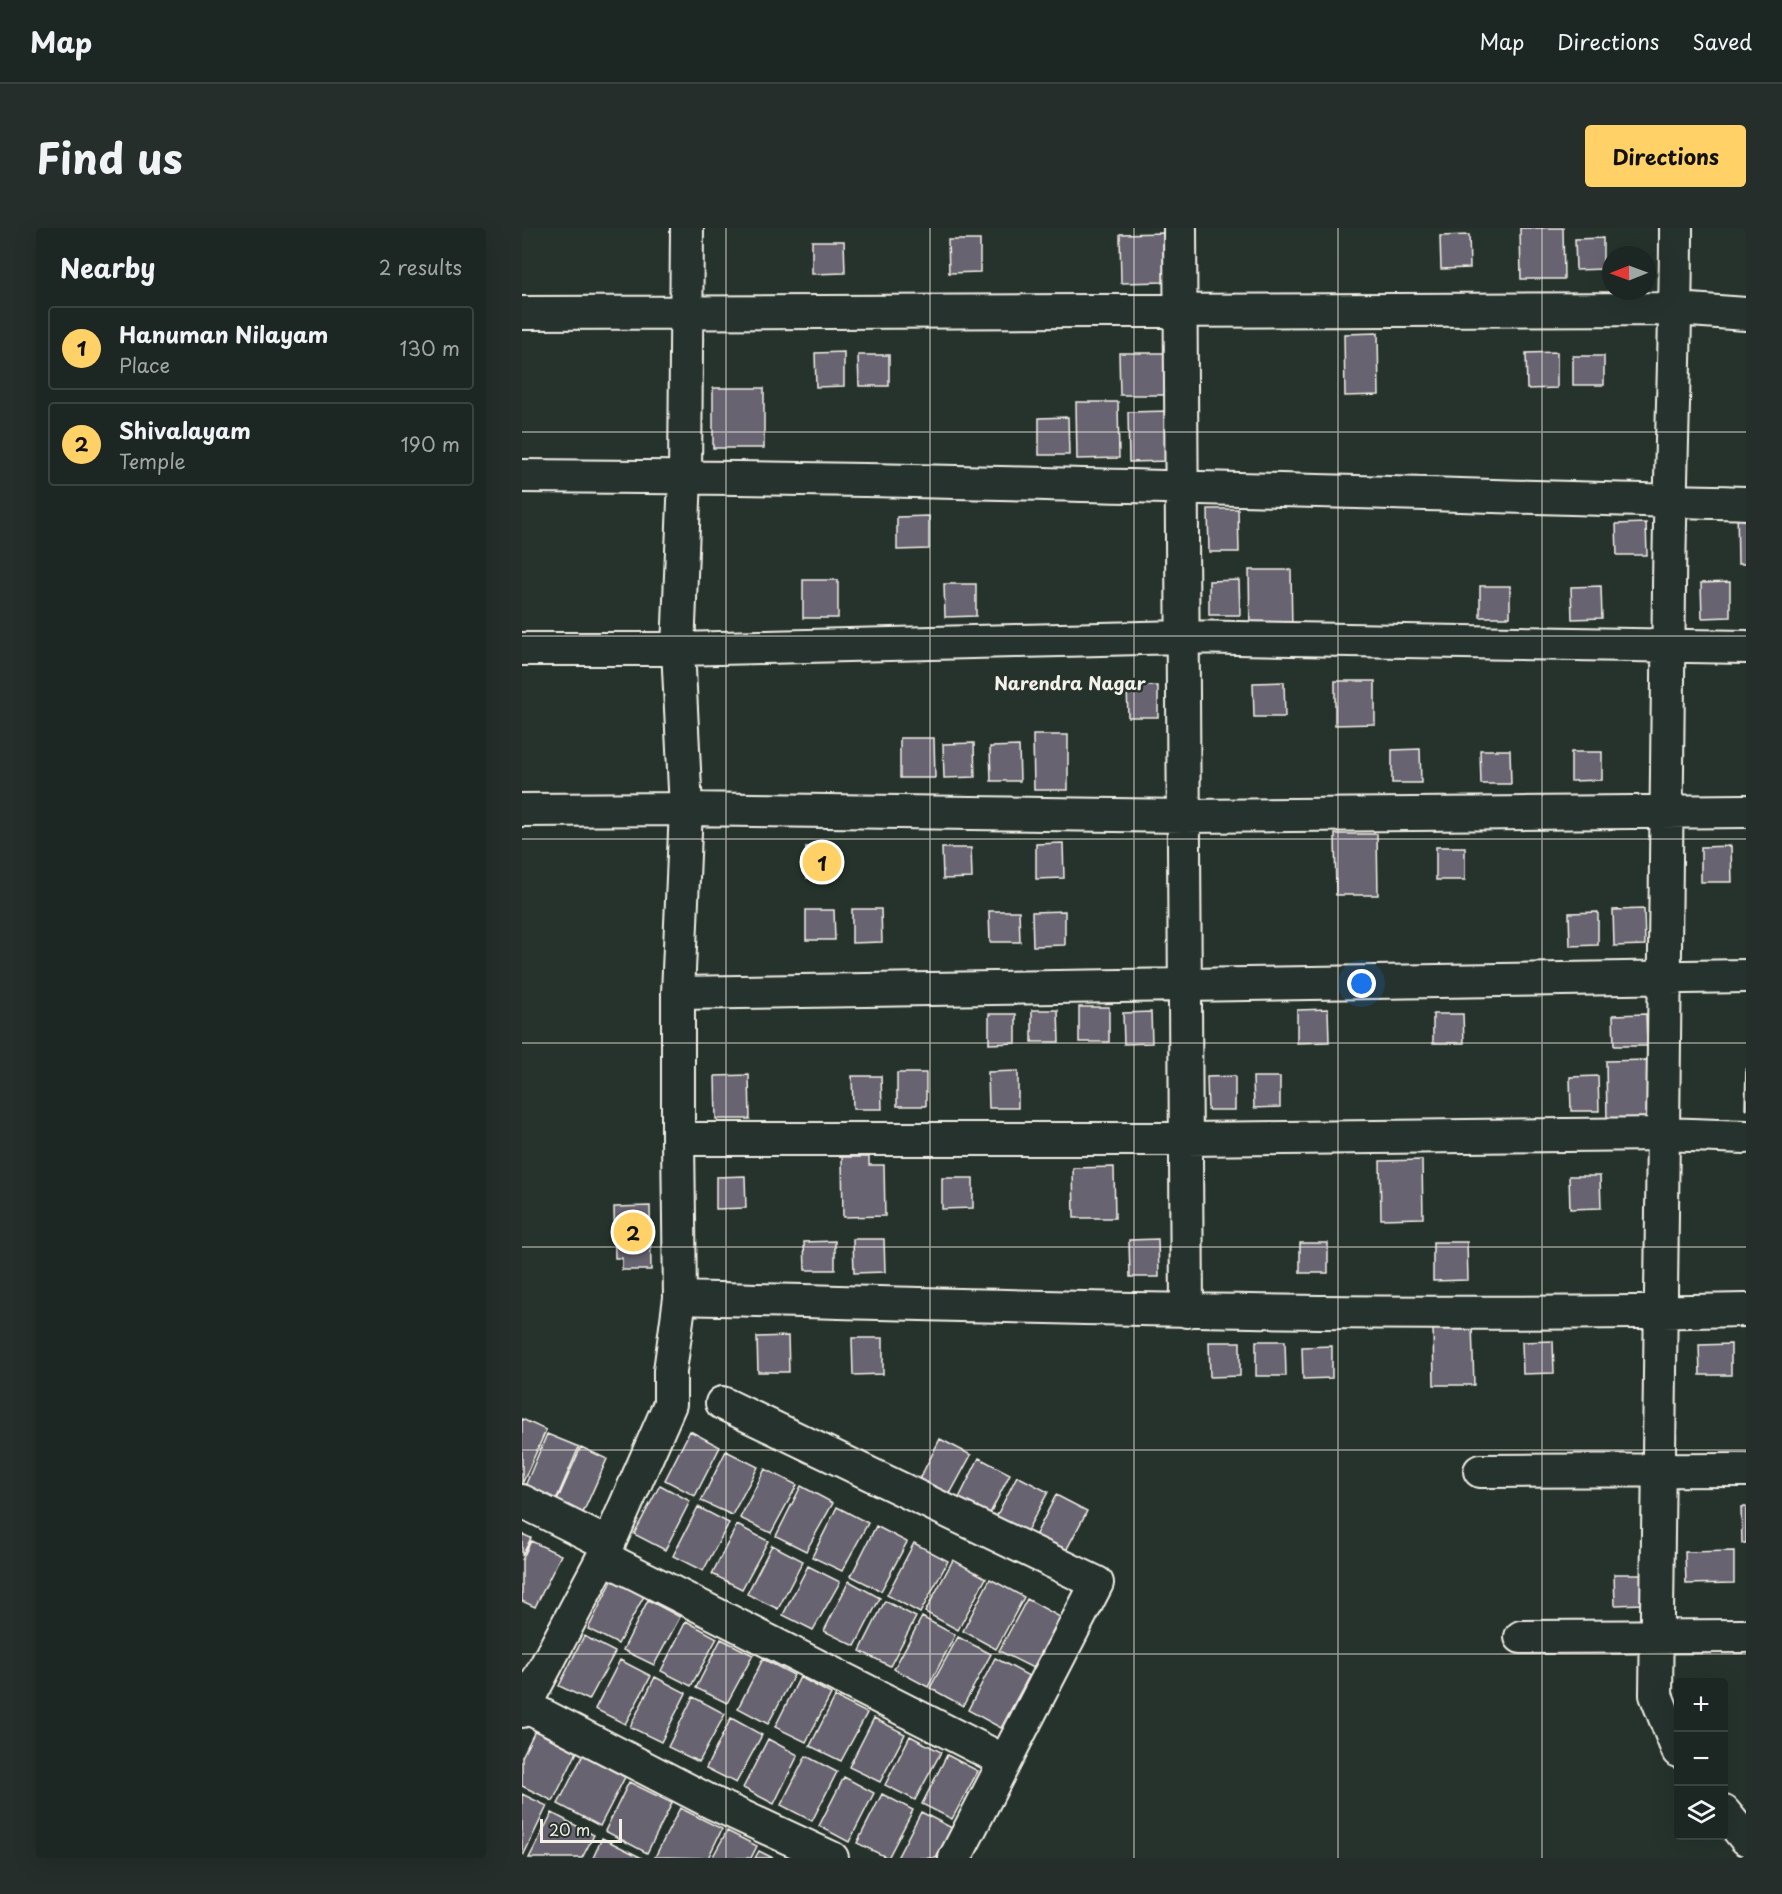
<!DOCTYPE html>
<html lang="en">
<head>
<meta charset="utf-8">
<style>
	:root { --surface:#1c2622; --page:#252e2a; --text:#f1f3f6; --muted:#a0a5a5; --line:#3a4340; --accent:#ffd166 }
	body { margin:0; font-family:"Playpen Sans",sans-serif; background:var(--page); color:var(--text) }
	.controls { position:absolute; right:18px; bottom:18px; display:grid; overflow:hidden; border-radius:6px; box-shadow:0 6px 24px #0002 }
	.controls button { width:54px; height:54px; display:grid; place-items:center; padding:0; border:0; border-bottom:2px solid var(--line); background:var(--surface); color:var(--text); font:30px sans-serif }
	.compass { position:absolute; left:1080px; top:18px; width:54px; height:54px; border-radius:50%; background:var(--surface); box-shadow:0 6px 24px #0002; rotate:269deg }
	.scale { position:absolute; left:18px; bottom:15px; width:82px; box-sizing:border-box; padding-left:6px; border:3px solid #f4f1e8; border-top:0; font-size:16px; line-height:21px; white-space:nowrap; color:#f4f1e8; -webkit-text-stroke:4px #26332d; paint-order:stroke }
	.you { position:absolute; left:840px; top:756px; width:21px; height:21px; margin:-15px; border:4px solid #fff; border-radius:50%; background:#1a73e8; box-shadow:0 0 0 9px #1a73e833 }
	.badge { display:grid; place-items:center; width:39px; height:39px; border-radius:50%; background:var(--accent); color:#111; font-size:20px; font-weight:700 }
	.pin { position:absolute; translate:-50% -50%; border:3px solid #fff; box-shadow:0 2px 6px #0006 }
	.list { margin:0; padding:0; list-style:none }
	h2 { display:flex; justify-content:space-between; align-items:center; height:78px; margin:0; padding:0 24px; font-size:26px }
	h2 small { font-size:20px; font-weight:400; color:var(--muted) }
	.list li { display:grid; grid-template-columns:39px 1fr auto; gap:18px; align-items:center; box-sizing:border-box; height:84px; margin:0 12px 12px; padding:0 12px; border:2px solid var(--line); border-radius:6px }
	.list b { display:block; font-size:22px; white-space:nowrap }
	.list p { margin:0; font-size:20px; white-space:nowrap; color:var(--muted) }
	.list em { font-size:20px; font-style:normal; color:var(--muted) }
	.icon { flex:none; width:33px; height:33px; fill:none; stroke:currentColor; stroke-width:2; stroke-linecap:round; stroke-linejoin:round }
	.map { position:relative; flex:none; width:1224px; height:1630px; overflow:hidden; border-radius:6px }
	header { display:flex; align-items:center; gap:36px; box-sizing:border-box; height:84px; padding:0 30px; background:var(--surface); border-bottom:2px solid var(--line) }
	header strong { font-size:28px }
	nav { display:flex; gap:33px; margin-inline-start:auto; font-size:21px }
	.intro { display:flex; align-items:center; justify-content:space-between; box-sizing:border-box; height:144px; padding:0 36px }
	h1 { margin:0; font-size:42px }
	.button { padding:15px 27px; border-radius:6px; background:var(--accent); color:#111; font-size:21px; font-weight:700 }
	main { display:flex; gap:36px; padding:0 36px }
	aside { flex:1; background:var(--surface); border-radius:6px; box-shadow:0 6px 24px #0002 }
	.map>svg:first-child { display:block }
	.building { fill:#676470; stroke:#f4f1e8; stroke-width:1.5 }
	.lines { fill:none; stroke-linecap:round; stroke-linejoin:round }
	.minor-casing { stroke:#f4f1e8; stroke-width:36 }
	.minor { stroke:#26332d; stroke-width:32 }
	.grid { fill:none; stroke:#f4f1e8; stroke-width:1.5; stroke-opacity:0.55 }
	.labels { text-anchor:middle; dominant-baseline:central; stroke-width:5; stroke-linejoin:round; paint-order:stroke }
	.neighbourhood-label { font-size:18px; font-weight:bold; fill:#f4f1e8; stroke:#26332d }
</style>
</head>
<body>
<header>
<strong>Map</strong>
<nav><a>Map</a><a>Directions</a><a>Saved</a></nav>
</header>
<div class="intro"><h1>Find us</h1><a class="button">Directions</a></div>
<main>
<aside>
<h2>Nearby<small>2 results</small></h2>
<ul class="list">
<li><span class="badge">1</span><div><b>Hanuman Nilayam</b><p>Place</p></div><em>130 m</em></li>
<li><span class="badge">2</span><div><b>Shivalayam</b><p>Temple</p></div><em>190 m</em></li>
</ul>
</aside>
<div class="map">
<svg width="1224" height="1630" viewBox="0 0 1224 1630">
	<rect width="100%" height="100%" fill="#26332d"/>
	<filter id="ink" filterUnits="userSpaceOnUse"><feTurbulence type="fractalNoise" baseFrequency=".0167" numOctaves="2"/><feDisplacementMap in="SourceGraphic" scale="12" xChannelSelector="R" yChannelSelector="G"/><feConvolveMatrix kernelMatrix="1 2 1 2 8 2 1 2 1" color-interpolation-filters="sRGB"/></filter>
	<g filter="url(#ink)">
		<!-- building -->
		<path class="building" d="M998 0H1041L1042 51H999Z
			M642 5 643 54 599 55 598 6Z
			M947 7 948 40 919 41 918 8Z
			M1081 10V41L1054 42 1053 11Z
			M426 12H458V44L427 45Z
			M290 13H322L323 45 290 46Z
			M856 105 857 167 823 168 822 106Z
			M322 124V158L294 159 293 125Z
			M1035 124V160L1005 161 1004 125Z
			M597 125H642L643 167H598Z
			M336 127H367V158H337Z
			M1051 128H1082V157H1051Z
			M191 160H242V220H191Z
			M554 174H596L597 230 555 231Z
			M646 183 647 233 607 234 606 184Z
			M546 189 547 227H517V190Z
			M1215 280H1224V336H1216Z
			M686 281H716L717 324H687Z
			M407 288V321L375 322V289Z
			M1124 295 1125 327H1095L1094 296Z
			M727 342H769L770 403H728Z
			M281 352H316V390H281Z
			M717 352 718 387H687V353Z
			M1208 354V389L1180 390 1179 355Z
			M422 356H454V388L423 389Z
			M958 358H988V389H958Z
			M1079 358 1080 390 1050 391 1049 359Z
			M813 453H853V496L813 497Z
			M762 454 763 489H732L731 455Z
			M636 458V489H606L605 459Z
			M511 507H546V562H512Z
			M378 510H412L413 550H378Z
			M452 515 453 549 422 550 421 516Z
			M497 518 498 553H469L468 519Z
			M898 521 899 555H870V522Z
			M958 522H988L989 556H959Z
			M1049 524H1080V552L1049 553Z
			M813 606H855L856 667H814Z
			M541 615 542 650 514 651V616Z
			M314 618 315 649 285 650 284 619Z
			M1209 618 1210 654H1179V619Z
			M914 619H943V652H914Z
			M420 620H449L450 650 421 651Z
			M330 681H359L360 714 330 715Z
			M1122 681 1123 717 1092 718 1091 682Z
			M284 682H312L313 712H284Z
			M467 683H497L498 714H468Z
			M543 683V717L511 718 510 684Z
			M1076 684V717L1048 718 1047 685Z
			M557 779H587V814H557Z
			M806 781 807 814 775 815V782Z
			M510 782H536L537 814H510Z
			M629 784 630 815 602 816 601 785Z
			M467 786H494V815L467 816Z
			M911 786H941L942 815H911Z
			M1124 786 1125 818H1092L1091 787Z
			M1125 832 1126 890 1085 891 1084 833Z
			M1224 839V882L1223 881Z
			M496 843V880H467L466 844Z
			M375 845H404V878H375Z
			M227 847 228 891H194L193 848Z
			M330 848H359L360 881H331Z
			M713 848V882H686L685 849Z
			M1076 848 1077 883H1049L1048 849Z
			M731 849H758V879L732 880Z
			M320 929H347V937H362L363 988 321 989Z
			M900 932 901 990 859 991 858 933Z
			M592 939 593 990H552L551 940Z
			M223 948 224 980 194 981V949Z
			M1047 948H1078L1079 980 1048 981Z
			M420 950H451V980L420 981Z
			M128 978 129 1042H100V1030H93L92 979Z
			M331 1011H362L363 1044 332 1045Z
			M636 1011 637 1049H608L607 1012Z
			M313 1013V1042H283L282 1014Z
			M911 1014H945L946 1052 911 1053Z
			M778 1015H806V1045H778Z
			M950 1097 952 1157H912L911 1098Z
			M266 1108 267 1144H236L235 1109Z
			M330 1110H361V1146L331 1147Z
			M734 1113H763L764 1148H734Z
			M1031 1113 1032 1145 1001 1146 1000 1114Z
			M687 1114H718V1148L688 1149Z
			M1209 1116V1147H1178L1177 1117Z
			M810 1118V1150L781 1151 780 1119Z
			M0 1191 24 1202 1 1254H0Z
			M168 1203 198 1219 173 1268 143 1252Z
			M25 1206 57 1219 34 1272 3 1258Z
			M418 1211 449 1227 423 1275 393 1260Z
			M59 1219 85 1231 60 1287 34 1275Z
			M204 1223 236 1239 210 1287 179 1273Z
			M457 1230 488 1246 463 1295 432 1280Z
			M243 1241 275 1257 249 1305 218 1290Z
			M495 1248 526 1264 500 1312 470 1297Z
			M138 1257 168 1273 143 1322 112 1306Z
			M279 1258 311 1275 284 1323 254 1308Z
			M534 1267 565 1283 539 1332 509 1316Z
			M176 1279 207 1295 181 1343 151 1328Z
			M315 1279 346 1295 320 1343 290 1329Z
			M1219 1279H1224V1315H1220Z
			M215 1297 246 1313 220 1361 190 1346Z
			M354 1298 385 1314 359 1363 329 1348Z
			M0 1306 9 1310 0 1328Z
			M9 1313 39 1327 13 1379 0 1373V1332Z
			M392 1315 426 1333 398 1385 365 1367Z
			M250 1317 281 1333 256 1381 225 1366Z
			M1212 1323V1355L1164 1356 1163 1324Z
			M431 1332 464 1350 436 1402 403 1384Z
			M286 1338 318 1354 291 1402 261 1387Z
			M1092 1346H1121V1376L1093 1377Z
			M91 1351 122 1368 96 1416 66 1401Z
			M468 1351 502 1369 474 1421 441 1403Z
			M327 1353 358 1370 333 1418 302 1403Z
			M505 1371 538 1389 511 1440 477 1423Z
			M126 1372 158 1389 132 1437 101 1422Z
			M363 1373 394 1389 368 1438 338 1423Z
			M400 1389 433 1407 406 1459 372 1441Z
			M164 1393 195 1410 169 1458 139 1443Z
			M62 1408 93 1424 67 1472 37 1458Z
			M436 1409 469 1426 441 1478 408 1460Z
			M199 1411 231 1427 205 1475 174 1460Z
			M473 1430 507 1448 479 1500 446 1482Z
			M241 1431 272 1447 246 1496 216 1480Z
			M98 1432 129 1448 103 1496 73 1481Z
			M133 1449 164 1465 139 1514 108 1499Z
			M278 1449 309 1466 284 1514 253 1499Z
			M171 1469 203 1486 177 1534 146 1519Z
			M313 1469 345 1485 319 1533 288 1518Z
			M209 1490 240 1507 214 1555 184 1540Z
			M352 1490 383 1506 358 1554 327 1539Z
			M13 1503 55 1524 31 1573 0 1558V1529Z
			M388 1508 419 1524 393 1572 363 1557Z
			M246 1511 276 1527 252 1576 221 1560Z
			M61 1527 103 1549 78 1598 36 1576Z
			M425 1527 456 1543 430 1591 400 1576Z
			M284 1528 315 1544 290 1593 259 1577Z
			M322 1549 352 1565 327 1614 297 1598Z
			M107 1554 150 1575 125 1625 83 1603Z
			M0 1566 25 1578 1 1628 0 1627Z
			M360 1566 391 1582 366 1630 335 1615Z
			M158 1580 200 1601 186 1630 133 1629Z
			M399 1584 430 1600 414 1630H375Z
			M30 1585 72 1607 60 1630H7Z
			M205 1603 235 1618 229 1630H190Z
			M80 1610 120 1630H71Z
			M237 1623 251 1630H233Z"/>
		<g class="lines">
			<defs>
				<path id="minor" d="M658 0 665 1083
					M1154 0C1154 120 1148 241 1147 361 1143 730 1139 1098 1134 1467L1156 1523
					M0 85 1154 81 1224 86
					M0 248C408 250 816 264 1224 275
					M0 421H156L661 409 1224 419
					M0 582 164 581 662 588 1224 583
					M156 765 1224 748
					M156 911H664L1142 906 1224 909
					M158 1070C513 1079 869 1090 1224 1082
					M200 1175 575 1355 483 1533
					M958 1243 1224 1242
					M0 1273 86 1316
					M81 1329 483 1533 433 1630
					M999 1409 1224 1408
					M3 1478 191 1575 310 1630
					M0 1483 81 1329 148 1176V1143L158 1070 156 911V765L164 581 156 421 163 249 165 0
					M1202 1584 1224 1611"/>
			</defs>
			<!-- minor casing -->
			<use href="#minor" class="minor-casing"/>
			<!-- minor -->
			<use href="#minor" class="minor"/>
		</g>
	</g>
	<!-- grid -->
	<path class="grid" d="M204 0V1630M408 0V1630M612 0V1630M816 0V1630M1020 0V1630M0 204H1224M0 408H1224M0 611H1224M0 815H1224M0 1019H1224M0 1222H1224M0 1426H1224"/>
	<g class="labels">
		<!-- neighbourhood labels -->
		<g class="neighbourhood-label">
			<text x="548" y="454">Narendra Nagar</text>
		</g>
	</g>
</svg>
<div class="controls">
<button>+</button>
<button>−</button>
<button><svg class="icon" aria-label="layers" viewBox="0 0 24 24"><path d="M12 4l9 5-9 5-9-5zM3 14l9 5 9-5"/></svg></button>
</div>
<svg class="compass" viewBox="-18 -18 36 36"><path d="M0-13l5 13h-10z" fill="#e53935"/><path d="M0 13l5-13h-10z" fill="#a0a5a5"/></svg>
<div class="scale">20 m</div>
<div class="you"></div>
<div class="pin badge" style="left:300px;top:634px">1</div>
<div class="pin badge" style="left:111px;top:1004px">2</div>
</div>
</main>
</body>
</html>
